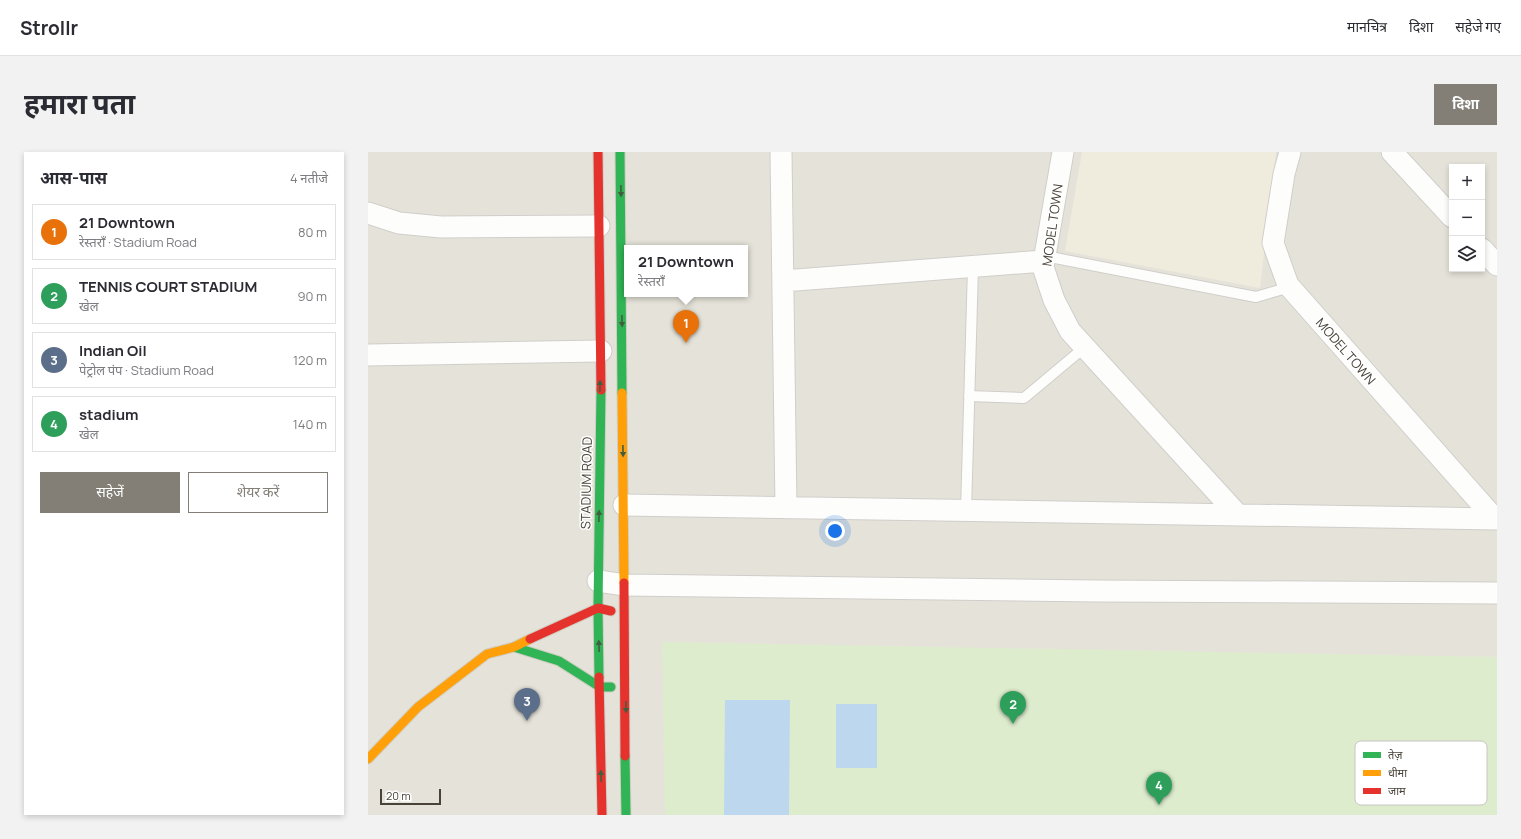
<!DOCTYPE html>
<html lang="hi">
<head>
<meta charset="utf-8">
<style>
	:root { --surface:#fff; --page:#f2f2f3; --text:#2b2b33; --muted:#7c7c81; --line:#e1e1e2; --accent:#837f77 }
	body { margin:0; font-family:Manrope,"Noto Sans Devanagari",sans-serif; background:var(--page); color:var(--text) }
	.controls { position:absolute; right:12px; top:12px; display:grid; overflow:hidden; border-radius:0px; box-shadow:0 2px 6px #0003 }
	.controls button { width:36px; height:36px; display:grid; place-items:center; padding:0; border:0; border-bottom:1px solid var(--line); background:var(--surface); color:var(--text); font:20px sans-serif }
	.scale { position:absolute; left:12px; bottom:10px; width:61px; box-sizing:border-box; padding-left:4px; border:2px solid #484238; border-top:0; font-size:11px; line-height:14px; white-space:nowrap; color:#484238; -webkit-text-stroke:3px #fff; paint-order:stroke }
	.you { position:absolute; left:467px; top:379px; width:14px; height:14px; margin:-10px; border:3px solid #fff; border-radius:50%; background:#1a73e8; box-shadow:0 0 0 6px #1a73e833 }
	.badge { display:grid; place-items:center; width:26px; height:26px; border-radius:50%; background:var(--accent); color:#fff; font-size:13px; font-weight:700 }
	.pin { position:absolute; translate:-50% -33px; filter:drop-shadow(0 1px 2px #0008) }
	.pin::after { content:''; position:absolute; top:21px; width:14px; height:12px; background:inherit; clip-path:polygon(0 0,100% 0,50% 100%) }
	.popup { position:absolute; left:256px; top:93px; width:124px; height:52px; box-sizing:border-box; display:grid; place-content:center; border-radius:0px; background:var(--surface); filter:drop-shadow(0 1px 3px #0005); font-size:13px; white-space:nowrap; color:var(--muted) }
	.popup b { font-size:15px; color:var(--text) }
	.popup::after { content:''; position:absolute; left:50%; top:100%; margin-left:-8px; border:8px solid transparent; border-top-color:var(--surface) }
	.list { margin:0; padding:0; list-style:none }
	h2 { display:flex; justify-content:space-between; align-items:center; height:52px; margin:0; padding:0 16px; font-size:17px }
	h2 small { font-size:13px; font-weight:400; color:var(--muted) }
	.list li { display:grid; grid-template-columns:26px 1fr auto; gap:12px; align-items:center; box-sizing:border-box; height:56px; margin:0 8px 8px; padding:0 8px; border:1px solid var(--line); border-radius:0px }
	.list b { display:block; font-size:15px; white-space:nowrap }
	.list p { margin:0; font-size:13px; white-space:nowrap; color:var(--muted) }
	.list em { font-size:13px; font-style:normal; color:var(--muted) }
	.actions { display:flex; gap:8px; padding:12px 16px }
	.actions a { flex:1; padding:9px 0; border:1px solid var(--accent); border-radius:0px; text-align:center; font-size:14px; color:var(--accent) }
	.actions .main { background:var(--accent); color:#fff }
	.icon { flex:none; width:22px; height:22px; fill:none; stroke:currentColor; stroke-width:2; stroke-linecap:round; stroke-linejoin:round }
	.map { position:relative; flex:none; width:1129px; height:663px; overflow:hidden; border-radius:0px }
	header { display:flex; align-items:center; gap:24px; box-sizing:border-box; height:56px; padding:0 20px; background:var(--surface); border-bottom:1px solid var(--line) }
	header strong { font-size:19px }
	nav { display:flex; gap:22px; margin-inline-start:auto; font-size:14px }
	.intro { display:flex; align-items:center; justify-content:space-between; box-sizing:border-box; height:96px; padding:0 24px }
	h1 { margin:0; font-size:28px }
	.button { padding:10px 18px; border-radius:0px; background:var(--accent); color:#fff; font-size:14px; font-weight:700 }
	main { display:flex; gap:24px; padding:0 24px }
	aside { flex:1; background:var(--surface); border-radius:0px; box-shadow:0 2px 6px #0003 }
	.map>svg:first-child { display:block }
	.residential { fill:#e5e3d9; fill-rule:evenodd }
	.education { fill:#efecde }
	.green { fill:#ddeccd }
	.water { fill:#bdd8ee }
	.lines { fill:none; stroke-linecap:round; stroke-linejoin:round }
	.lane-casing { stroke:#d0ceca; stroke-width:12 }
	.street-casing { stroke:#d0ceca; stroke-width:23 }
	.fast-casing { stroke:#d0cec3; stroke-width:11 }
	.slow-casing { stroke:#d0cec3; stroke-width:11 }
	.jam-casing { stroke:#d0cec3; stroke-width:11 }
	.lane { stroke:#fdfdfc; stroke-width:10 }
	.street { stroke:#fdfdfc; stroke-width:21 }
	.fast { stroke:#30b455; stroke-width:9 }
	.slow { stroke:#ff9f0a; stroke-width:9 }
	.jam { stroke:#e5322d; stroke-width:9 }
	.oneway { fill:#425e3f }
	.labels { text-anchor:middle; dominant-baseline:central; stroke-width:3; stroke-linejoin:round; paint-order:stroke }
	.street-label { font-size:13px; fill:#484238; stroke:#fff }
	.key { fill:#fff; stroke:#c8c6c3; stroke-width:1 }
	.key-label { font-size:11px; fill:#484238 }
</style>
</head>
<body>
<header>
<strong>Strollr</strong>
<nav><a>मानचित्र</a><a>दिशा</a><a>सहेजे गए</a></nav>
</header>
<div class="intro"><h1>हमारा पता</h1><a class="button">दिशा</a></div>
<main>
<aside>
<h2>आस-पास<small>4 नतीजे</small></h2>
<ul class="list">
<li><span class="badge" style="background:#e8710a">1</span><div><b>21 Downtown</b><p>रेस्तराँ · Stadium Road</p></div><em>80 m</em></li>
<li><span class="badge" style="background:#2e9e5b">2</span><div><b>TENNIS COURT STADIUM</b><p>खेल</p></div><em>90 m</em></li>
<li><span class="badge" style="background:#5c6f8a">3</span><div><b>Indian Oil</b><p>पेट्रोल पंप · Stadium Road</p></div><em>120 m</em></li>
<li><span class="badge" style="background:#2e9e5b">4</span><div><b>stadium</b><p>खेल</p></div><em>140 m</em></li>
</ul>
<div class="actions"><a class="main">सहेजें</a><a>शेयर करें</a></div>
</aside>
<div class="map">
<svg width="1129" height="663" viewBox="0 0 1129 663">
	<rect width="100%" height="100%" fill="#f1f1ec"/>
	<!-- residential -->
	<path class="residential" d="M0 0H1129V663H0ZM1084 15H1114V117H1084ZM259 96H377V142H259Z"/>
	<!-- education -->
	<path class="education" d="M714 0H908L892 136 697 99Z"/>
	<!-- green -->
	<path class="green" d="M294 490 1129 505V663H297Z"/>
	<!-- water -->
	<path class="water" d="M357 548H422L421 663H356Z
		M468 552H509V616H468Z"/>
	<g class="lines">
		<defs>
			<path id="lane" d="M677 104 888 145 922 135
				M601 244 656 246 717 195
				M598 359 605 115"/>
			<path id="street" d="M413 0 418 356
				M695 0 675 115 686 148 702 179 870 363
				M922 0 916 22 905 91 920 133 1127 367
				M1024 0 1084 65
				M0 61 31 71 73 75 231 74
				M1114 97 1129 113
				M415 129 676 109
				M0 203 233 199
				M256 353 1129 367
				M230 429 257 433 729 439 1129 441"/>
			<path id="fast" d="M252 0 254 241
				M146 495 191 509 232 535H243
				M231 525 230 456 233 238
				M257 604 258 663"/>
			<path id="slow" d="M254 241 256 431
				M0 607 50 555 119 502 146 495 162 487"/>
			<path id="jam" d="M230 0 233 238
				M256 431 257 604
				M162 487 230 456 243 459
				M231 525 234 663"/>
		</defs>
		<!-- lane casing -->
		<use href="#lane" class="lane-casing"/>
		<!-- street casing -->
		<use href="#street" class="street-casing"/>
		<!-- fast casing -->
		<use href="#fast" class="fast-casing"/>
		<!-- slow casing -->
		<use href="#slow" class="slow-casing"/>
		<!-- jam casing -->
		<use href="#jam" class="jam-casing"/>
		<!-- lane -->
		<use href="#lane" class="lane"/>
		<!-- street -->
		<use href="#street" class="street"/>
		<!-- fast -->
		<use href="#fast" class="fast"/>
		<!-- slow -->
		<use href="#slow" class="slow"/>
		<!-- jam -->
		<use href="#jam" class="jam"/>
	</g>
	<!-- one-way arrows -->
	<defs><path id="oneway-solid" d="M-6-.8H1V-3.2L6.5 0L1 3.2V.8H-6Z"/></defs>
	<g class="oneway">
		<use href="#oneway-solid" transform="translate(253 39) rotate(89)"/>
		<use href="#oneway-solid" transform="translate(254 169) rotate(89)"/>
		<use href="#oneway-solid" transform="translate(232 234) rotate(-89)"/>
		<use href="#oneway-solid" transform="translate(255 299) rotate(89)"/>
		<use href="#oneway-solid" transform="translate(231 364) rotate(-89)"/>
		<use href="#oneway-solid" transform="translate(231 494) rotate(-92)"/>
		<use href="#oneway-solid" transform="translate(258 555) rotate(90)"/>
		<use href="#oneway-solid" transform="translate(233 624) rotate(-91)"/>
	</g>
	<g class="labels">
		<!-- street labels -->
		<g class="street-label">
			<text transform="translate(684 73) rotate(-82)">MODEL TOWN</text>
			<text transform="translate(978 199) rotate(49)">MODEL TOWN</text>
			<text transform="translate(218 331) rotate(-89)">STADIUM ROAD</text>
		</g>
	</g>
	<!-- legend -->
	<rect x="987" y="589" width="132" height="64" rx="6" class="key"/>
	<rect x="995" y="600" width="18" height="6" fill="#30b455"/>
	<rect x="995" y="618" width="18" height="6" fill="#ff9f0a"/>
	<rect x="995" y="636" width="18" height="6" fill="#e5322d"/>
	<g class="key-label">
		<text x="1020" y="607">तेज़</text>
		<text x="1020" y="625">धीमा</text>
		<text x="1020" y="643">जाम</text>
	</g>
</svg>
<div class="controls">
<button>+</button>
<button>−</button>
<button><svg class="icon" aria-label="layers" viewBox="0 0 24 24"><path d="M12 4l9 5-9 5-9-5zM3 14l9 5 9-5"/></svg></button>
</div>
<div class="scale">20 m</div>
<div class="you"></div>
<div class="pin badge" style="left:318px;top:191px;background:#e8710a">1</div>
<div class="popup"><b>21 Downtown</b>रेस्तराँ</div>
<div class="pin badge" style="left:645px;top:572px;background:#2e9e5b">2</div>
<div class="pin badge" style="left:159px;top:569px;background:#5c6f8a">3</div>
<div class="pin badge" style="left:791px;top:653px;background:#2e9e5b">4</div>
</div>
</main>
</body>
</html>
